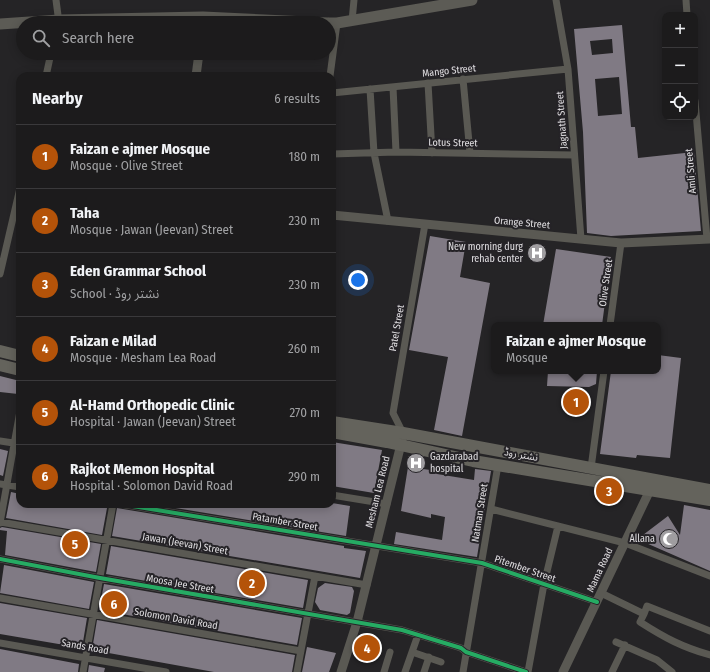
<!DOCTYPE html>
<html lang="en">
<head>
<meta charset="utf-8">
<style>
	:root { --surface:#1c1b1c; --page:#292829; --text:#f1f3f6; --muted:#a0a1a3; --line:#3a393b; --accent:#b45309 }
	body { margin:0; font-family:"Fira Sans Condensed","Noto Sans Arabic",sans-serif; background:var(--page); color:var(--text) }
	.controls { position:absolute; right:12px; top:12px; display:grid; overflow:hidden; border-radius:8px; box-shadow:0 2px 10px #0003 }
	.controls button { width:36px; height:36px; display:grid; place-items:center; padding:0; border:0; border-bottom:1px solid var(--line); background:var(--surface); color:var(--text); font:20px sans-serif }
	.you { position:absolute; left:358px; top:280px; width:14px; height:14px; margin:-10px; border:3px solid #fff; border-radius:50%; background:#1a73e8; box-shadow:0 0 0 6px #1a73e833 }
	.badge { display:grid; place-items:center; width:26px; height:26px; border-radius:50%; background:var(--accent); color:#fff; font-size:13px; font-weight:700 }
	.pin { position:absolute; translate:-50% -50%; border:2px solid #fff; box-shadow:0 1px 4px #0006 }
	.popup { position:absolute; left:491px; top:322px; width:170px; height:52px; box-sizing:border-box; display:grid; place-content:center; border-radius:8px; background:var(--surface); filter:drop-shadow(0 1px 3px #0005); font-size:13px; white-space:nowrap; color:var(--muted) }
	.popup b { font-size:15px; color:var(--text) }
	.popup::after { content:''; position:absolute; left:50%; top:100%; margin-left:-8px; border:8px solid transparent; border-top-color:var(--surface) }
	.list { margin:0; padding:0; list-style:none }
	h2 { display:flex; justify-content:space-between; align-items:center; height:52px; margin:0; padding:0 16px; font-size:17px }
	h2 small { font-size:13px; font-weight:400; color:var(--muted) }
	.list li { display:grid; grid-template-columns:26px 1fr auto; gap:12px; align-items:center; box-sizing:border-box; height:64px; padding:0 16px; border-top:1px solid var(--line) }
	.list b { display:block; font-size:15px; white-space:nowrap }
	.list p { margin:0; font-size:13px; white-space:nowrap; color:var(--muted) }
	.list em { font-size:13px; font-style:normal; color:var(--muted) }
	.icon { flex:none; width:22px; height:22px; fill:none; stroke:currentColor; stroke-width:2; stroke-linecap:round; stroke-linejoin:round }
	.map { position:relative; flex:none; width:710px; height:672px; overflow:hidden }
	.search { position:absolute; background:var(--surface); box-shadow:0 2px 10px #0003; left:16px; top:16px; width:320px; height:44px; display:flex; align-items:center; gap:10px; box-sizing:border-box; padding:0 14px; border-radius:22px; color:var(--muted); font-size:15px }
	.panel { position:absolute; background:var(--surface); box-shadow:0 2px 10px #0003; left:16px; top:72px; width:320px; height:436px; border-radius:12px }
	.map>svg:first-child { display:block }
	.building { fill:#807a84; fill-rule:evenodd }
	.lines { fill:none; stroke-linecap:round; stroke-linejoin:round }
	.minor { stroke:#5a5953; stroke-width:7 }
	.tertiary { stroke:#5a5953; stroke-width:9 }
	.secondary { stroke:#5c5b55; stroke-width:11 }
	.primary { stroke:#64635c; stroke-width:12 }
	.cycleway-casing { stroke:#252327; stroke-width:6 }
	.cycleway { stroke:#26ab63; stroke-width:4 }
	.labels { text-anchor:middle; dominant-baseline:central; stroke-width:4; stroke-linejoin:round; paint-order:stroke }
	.street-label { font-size:10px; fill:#e0dee1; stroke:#252327 }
	.poi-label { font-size:10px; fill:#e0dee1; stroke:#252327; text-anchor:end }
</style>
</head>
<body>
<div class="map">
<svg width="710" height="672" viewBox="0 0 710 672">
	<rect width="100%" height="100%" fill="#252426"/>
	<!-- building -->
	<path class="building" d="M622 25 631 127H635L638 158 694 152 701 231 611 236 587 233 583 132 574 29ZM612 39 613 53 592 55 590 41ZM619 77 622 114 598 116 595 79Z
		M430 236 466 242 460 277 490 283 462 436 434 430 448 357 409 350Z
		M556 249 611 257 602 325H543Z
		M658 355 681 358 670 458 637 455 636 458 600 454 611 371H658Z
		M548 371H597L596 384 589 387 547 386Z
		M0 376 20 381 18 394 0 392Z
		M332 442 382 450 374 493 332 486Z
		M0 449 8 451 3 476 0 475Z
		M408 467 438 471 437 474 474 480 475 469 491 471 477 557 394 544 396 532 442 540 445 517 431 514V518L401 511Z
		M11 492 20 494V504H79L107 508 102 535 6 518Z
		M332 503 350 506 346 536 151 504Z
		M684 505 710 510V571L646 543 643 535 668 516 680 535Z
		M117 508 344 546V548L366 551 360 578 112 536Z
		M2 527 101 544 96 572 5 555 7 531 0 530V528Z
		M111 546 308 580 303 608 106 574Z
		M4 565 94 582 89 609 0 593Z
		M325 583 352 587 354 591 350 613 347 615 320 610 315 602 318 588Z
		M104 584 302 618 297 645 99 610Z
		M0 603 87 618 82 648 0 634Z
		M97 620 295 655 292 672H214L92 650Z
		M307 647 336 653 329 672H302Z
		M0 649 79 664 78 672H0Z
		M89 665 105 668 104 672H88Z"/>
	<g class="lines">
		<!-- minor -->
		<path class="minor" d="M56 0 59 23
			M556 0 568 69 581 239
			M686 0 687 15
			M352 21 354 0
			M46 76 51 53
			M330 76 337 23
			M463 79 470 153
			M428 83 432 153
			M393 87 396 152
			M370 89 374 153 388 221
			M332 93 568 69
			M695 101 707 239
			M332 154 396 152 574 155
			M0 274 20 188
			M610 325 621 243
			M403 433 393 413 425 224
			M0 441 20 444
			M591 468 604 371
			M0 484 20 487
			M332 495 387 504
			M120 504 482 563 597 602
			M491 509 625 543 710 576
			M0 522 367 585
			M0 523 20 411
			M0 559 100 578 402 630 461 648 466 652 526 672
			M601 593 644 614 647 606 710 631
			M0 598 301 651
			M644 614 640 622C665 638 682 647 710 655
			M616 642 657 660 672 672
			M0 643 166 672
			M412 652 441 662
			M83 672 113 504
			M297 672 315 576
			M384 672 390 652
			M405 672 418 635
			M424 672 429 657
			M463 672 498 465
			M528 672 544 584 558 526
			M612 672 625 645"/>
		<!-- tertiary -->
		<path class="tertiary" d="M196 76 199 53
			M332 215 621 243 710 239
			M341 672 357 622 402 440
			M563 672 650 490"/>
		<!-- secondary -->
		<path class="secondary" d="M329 23H337L472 0
			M0 24 59 20 203 17 328 23"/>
		<!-- primary -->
		<path class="primary" d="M0 351 20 356
			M0 365 20 370
			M332 422 403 433 710 490
			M332 432 387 442 473 461 710 500"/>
		<defs>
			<path id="cycleway" d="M120 504 482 563 597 602
				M0 559 100 578 402 630 461 648 466 652 526 672"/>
		</defs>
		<!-- cycleway casing -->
		<use href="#cycleway" class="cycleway-casing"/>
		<!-- cycleway -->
		<use href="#cycleway" class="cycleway"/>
	</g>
	<!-- icons -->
	<defs>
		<symbol id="hospital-disc" viewBox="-11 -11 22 22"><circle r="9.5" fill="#9f9da0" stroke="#252327"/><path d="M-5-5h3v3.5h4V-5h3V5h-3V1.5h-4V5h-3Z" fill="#fff"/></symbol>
		<symbol id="mosque-disc" viewBox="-11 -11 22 22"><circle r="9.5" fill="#9f9da0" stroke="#252327"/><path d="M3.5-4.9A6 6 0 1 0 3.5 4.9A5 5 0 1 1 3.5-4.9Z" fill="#fff"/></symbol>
	</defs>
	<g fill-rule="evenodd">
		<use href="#hospital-disc" x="526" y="242" width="22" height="22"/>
		<use href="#hospital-disc" x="405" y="452" width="22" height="22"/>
		<use href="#mosque-disc" x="658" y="528" width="22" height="22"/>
	</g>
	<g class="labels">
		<!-- street labels -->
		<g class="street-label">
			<text transform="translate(449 71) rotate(-6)">Mango Street</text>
			<text transform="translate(562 120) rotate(-94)">Jagnath Street</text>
			<text transform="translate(453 143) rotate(1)">Lotus Street</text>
			<text transform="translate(691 171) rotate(-95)">Amli Street</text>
			<text transform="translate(522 223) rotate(5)">Orange Street</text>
			<text transform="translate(606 283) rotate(-82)">Olive Street</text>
			<text transform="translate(397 328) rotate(-80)">Patel Street</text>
			<text transform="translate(521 455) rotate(10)">نشتر روڈ</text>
			<text transform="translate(378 492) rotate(-76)">Mesham Lea Road</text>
			<text transform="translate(480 513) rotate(-81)">Natman Street</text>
			<text transform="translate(285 522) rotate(10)">Patamber Street</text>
			<text transform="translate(185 544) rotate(10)">Jawan (Jeevan) Street</text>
			<text transform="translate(525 569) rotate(19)">Pitember Street</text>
			<text transform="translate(600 570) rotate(-65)">Mama Road</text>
			<text transform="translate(180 584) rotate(10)">Moosa Jee Street</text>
			<text transform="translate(176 619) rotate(10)">Solomon David Road</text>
			<text transform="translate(85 647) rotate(10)">Sands Road</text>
		</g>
		<!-- poi labels -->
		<g class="poi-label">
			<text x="523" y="247">New morning durg<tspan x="523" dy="12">rehab center</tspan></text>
			<text x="430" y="457" text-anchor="start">Gazdarabad<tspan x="430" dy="12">hospital</tspan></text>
			<text x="655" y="539">Allana</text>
		</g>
	</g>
</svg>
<div class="controls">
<button>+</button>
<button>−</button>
<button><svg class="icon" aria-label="locate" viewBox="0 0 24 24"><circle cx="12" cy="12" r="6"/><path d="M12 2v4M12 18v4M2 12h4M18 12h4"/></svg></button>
</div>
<div class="you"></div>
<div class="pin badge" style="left:576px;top:402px">1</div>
<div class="popup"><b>Faizan e ajmer Mosque</b>Mosque</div>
<div class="pin badge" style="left:252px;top:583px">2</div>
<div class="pin badge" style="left:609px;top:491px">3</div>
<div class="pin badge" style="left:367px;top:648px">4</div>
<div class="pin badge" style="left:75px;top:544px">5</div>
<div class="pin badge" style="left:114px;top:604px">6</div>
<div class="search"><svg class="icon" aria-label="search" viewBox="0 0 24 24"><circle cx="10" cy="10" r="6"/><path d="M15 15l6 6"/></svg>Search here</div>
<section class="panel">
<h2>Nearby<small>6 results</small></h2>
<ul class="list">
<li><span class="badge">1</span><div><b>Faizan e ajmer Mosque</b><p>Mosque · Olive Street</p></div><em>180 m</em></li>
<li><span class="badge">2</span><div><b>Taha</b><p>Mosque · Jawan (Jeevan) Street</p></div><em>230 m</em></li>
<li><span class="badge">3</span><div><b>Eden Grammar School</b><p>School · نشتر روڈ</p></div><em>230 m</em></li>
<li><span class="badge">4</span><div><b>Faizan e Milad</b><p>Mosque · Mesham Lea Road</p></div><em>260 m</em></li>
<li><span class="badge">5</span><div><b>Al-Hamd Orthopedic Clinic</b><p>Hospital · Jawan (Jeevan) Street</p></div><em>270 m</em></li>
<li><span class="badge">6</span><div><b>Rajkot Memon Hospital</b><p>Hospital · Solomon David Road</p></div><em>290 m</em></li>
</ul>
</section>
</div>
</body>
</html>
